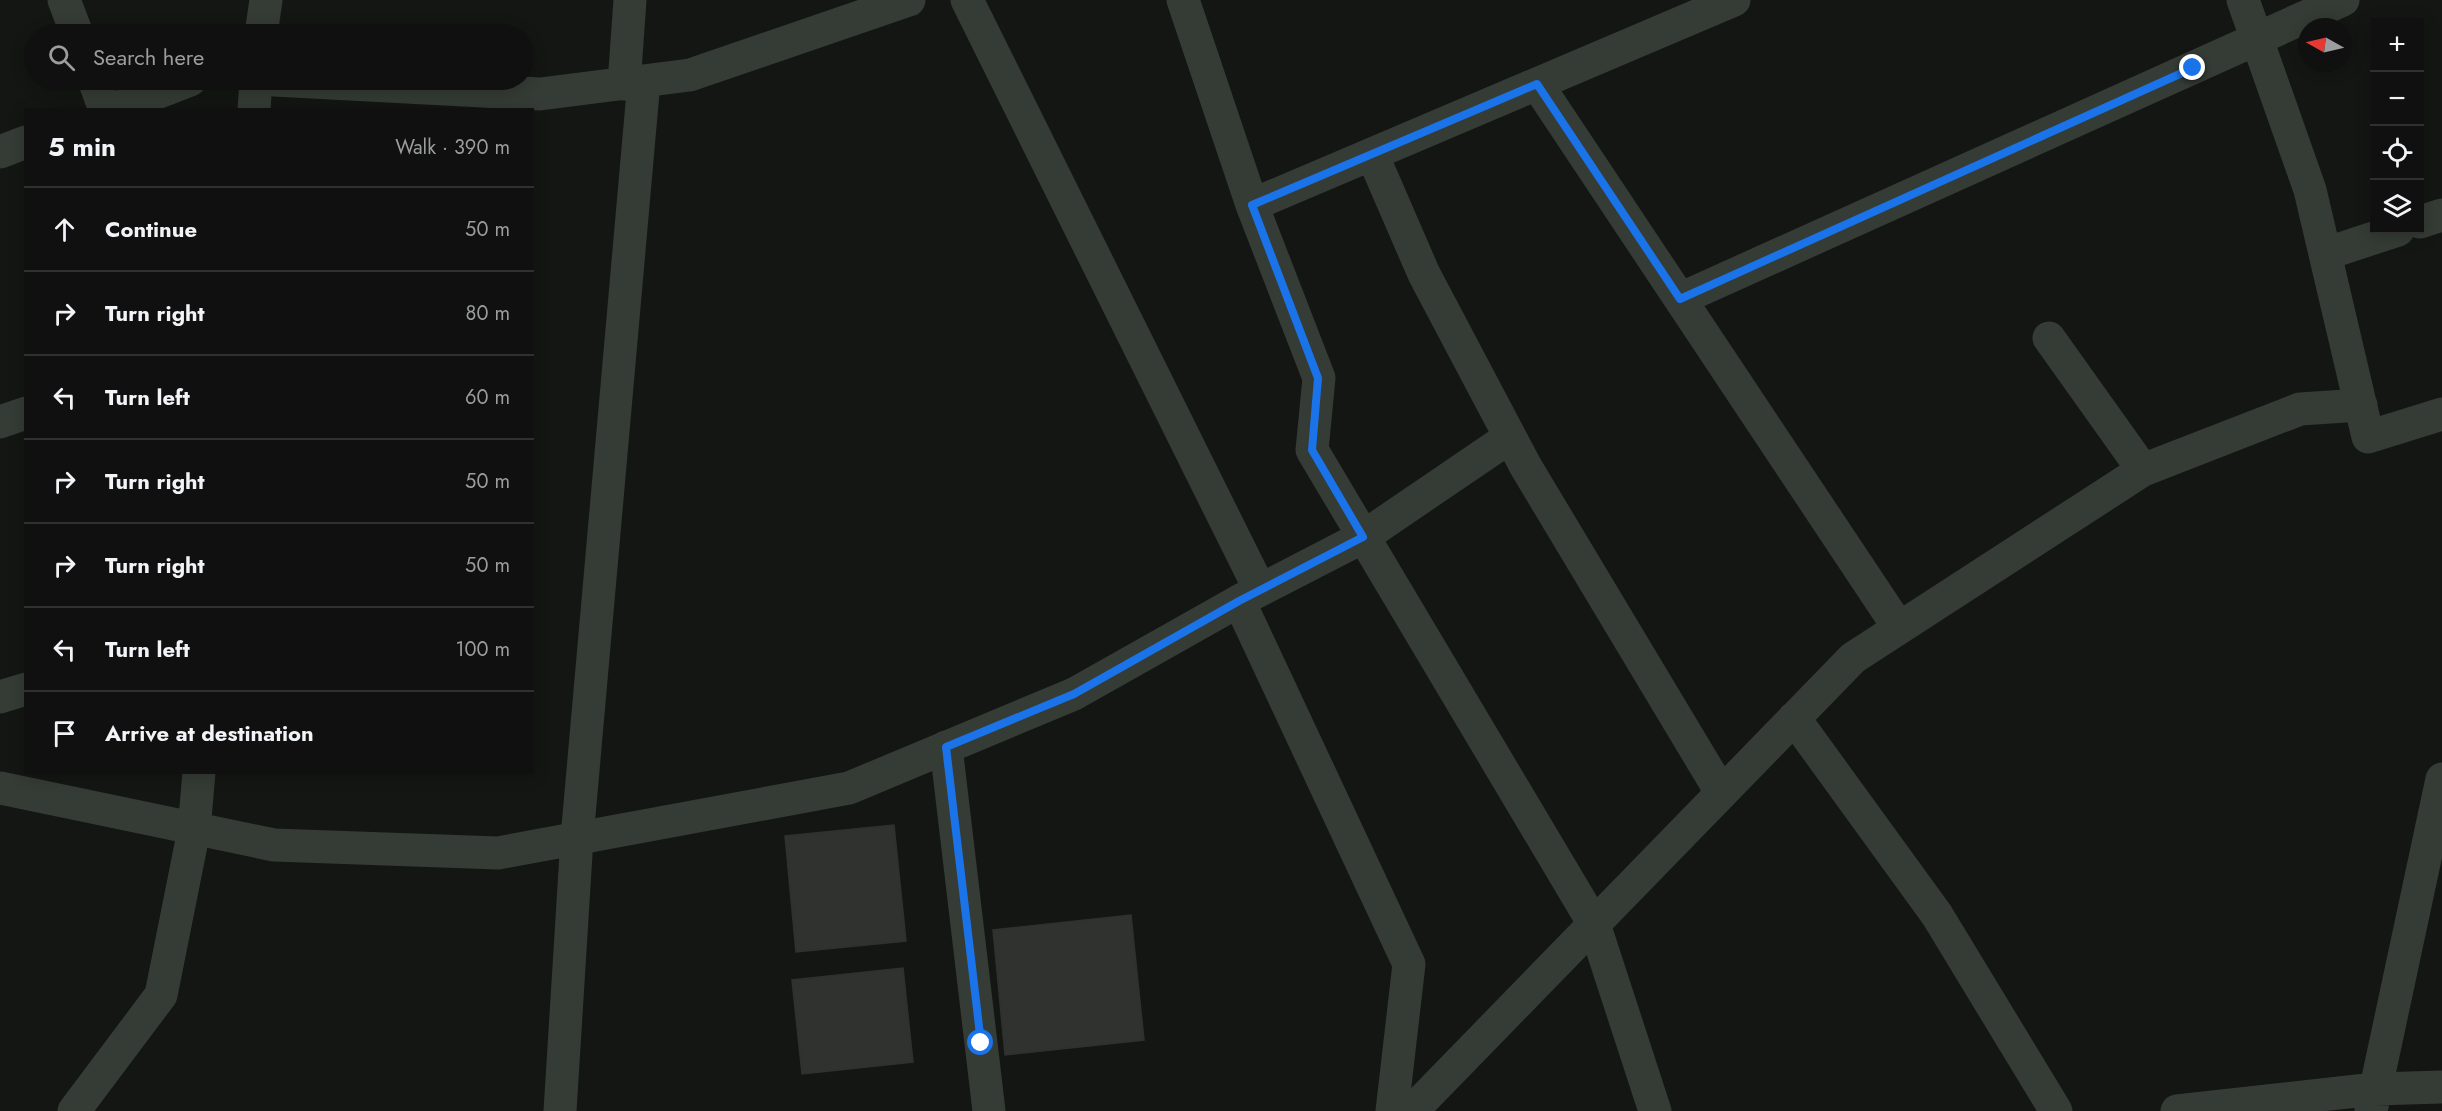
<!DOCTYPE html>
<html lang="en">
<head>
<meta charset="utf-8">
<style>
	:root { --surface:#0f100f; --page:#181918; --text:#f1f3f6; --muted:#9b9d9e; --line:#2f302f }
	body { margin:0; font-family:Jost,sans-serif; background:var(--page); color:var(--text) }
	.controls { position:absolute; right:18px; top:18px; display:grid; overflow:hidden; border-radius:0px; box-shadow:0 3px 15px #0003 }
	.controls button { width:54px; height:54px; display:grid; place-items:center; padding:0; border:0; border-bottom:2px solid var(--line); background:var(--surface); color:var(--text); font:30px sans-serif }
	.compass { position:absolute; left:2298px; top:18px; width:54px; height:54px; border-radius:50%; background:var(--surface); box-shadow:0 3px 15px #0003; rotate:278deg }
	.stop { position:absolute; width:18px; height:18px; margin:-14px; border:4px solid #1a73e8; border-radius:50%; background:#fff }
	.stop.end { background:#1a73e8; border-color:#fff; box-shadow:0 2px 6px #0008 }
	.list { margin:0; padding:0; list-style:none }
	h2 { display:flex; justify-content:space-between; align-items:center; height:78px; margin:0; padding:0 24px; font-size:26px }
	h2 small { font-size:20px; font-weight:400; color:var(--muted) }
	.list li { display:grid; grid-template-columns:39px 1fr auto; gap:18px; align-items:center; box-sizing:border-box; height:84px; padding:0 24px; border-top:2px solid var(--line) }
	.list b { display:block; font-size:22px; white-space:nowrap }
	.list em { font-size:20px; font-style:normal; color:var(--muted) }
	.icon { flex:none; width:33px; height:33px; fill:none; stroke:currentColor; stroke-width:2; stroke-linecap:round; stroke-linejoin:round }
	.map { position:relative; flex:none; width:2442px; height:1111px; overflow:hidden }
	.search { position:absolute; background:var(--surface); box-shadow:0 3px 15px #0003; left:24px; top:24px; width:510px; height:66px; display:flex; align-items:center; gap:15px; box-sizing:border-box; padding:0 21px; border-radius:33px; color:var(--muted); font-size:22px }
	.panel { position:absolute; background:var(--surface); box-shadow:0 3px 15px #0003; left:24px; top:108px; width:510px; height:666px; border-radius:0px }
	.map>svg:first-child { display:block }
	.building { fill:#2f322f; stroke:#2e322e; stroke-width:1.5 }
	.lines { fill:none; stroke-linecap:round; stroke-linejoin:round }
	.minor { stroke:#353b35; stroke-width:33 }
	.route { stroke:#1a73e8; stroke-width:8 }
</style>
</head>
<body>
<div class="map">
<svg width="2442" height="1111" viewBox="0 0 2442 1111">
	<rect width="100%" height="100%" fill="#141614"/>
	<!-- building -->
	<path class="building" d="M894 825 906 941 796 952 785 836Z
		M1131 915 1144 1040 1005 1055 993 930Z
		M903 968 913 1062 802 1074 792 980Z"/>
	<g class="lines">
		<!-- minor -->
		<path class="minor" d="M64 0 77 34
			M967 0 1260 590
			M1183 0 1252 205 1319 378 1312 450 1594 924 1655 1111
			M2243 0 2310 190 2368 437 2442 414
			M261 34 266 0
			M94 80 105 110
			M274 80 540 94 690 75 909 0
			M624 84 630 0
			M1537 84 1899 628
			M112 110 190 80
			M254 110 256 80
			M0 152 26 142
			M1372 154 1424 274 1526 467 1721 792
			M1252 205 1734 0
			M2420 222 2442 215
			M2325 254 2398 230
			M1680 299 2343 0
			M2049 338 2143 470
			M0 422 26 413
			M1239 601 1409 964 1392 1111
			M0 697 26 689
			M1794 718 1937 915 2056 1111
			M946 747 989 1111
			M0 788 274 845 498 853 849 788 1074 694 1239 601 1363 537 1510 437
			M74 1111 161 995 194 830 199 772
			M560 1111 577 838 644 81
			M1412 1111 1853 658 2143 470 2300 409 2361 405
			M2177 1111 2375 1089 2442 1087
			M2371 1111 2442 779"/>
	</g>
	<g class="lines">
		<!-- route -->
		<path class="route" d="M981 1043 946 747 1074 694 1239 601 1363 537 1312 450 1318 378 1252 205 1537 84 1680 299 2193 68"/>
	</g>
</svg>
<div class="controls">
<button>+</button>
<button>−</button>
<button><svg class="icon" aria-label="locate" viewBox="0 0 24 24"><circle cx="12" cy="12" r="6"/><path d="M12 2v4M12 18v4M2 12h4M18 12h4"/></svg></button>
<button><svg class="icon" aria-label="layers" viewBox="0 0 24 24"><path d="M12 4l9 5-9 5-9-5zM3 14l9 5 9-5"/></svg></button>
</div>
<svg class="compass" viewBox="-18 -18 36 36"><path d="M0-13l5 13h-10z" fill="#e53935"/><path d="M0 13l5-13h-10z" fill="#9b9d9e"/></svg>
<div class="stop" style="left:981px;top:1043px"></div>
<div class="stop end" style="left:2193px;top:68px"></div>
<div class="search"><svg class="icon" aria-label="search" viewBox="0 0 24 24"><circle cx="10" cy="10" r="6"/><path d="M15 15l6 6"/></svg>Search here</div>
<section class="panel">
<h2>5 min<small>Walk · 390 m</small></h2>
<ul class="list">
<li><svg class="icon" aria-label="ahead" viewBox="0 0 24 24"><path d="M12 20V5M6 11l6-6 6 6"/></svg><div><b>Continue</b></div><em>50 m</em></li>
<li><svg class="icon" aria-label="right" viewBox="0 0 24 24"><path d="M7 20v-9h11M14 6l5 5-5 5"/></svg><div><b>Turn right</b></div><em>80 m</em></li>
<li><svg class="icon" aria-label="left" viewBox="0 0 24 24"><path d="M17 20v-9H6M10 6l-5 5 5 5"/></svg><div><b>Turn left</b></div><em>60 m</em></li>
<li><svg class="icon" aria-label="right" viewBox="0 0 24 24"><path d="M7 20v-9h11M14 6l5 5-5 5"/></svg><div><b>Turn right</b></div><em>50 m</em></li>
<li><svg class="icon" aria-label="right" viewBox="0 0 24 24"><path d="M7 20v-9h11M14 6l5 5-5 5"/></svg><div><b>Turn right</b></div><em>50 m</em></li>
<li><svg class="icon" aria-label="left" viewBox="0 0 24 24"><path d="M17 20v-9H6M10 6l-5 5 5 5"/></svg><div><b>Turn left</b></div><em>100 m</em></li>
<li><svg class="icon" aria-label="arrive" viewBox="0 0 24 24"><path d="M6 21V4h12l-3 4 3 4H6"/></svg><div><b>Arrive at destination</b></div></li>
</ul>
</section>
</div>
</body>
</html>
